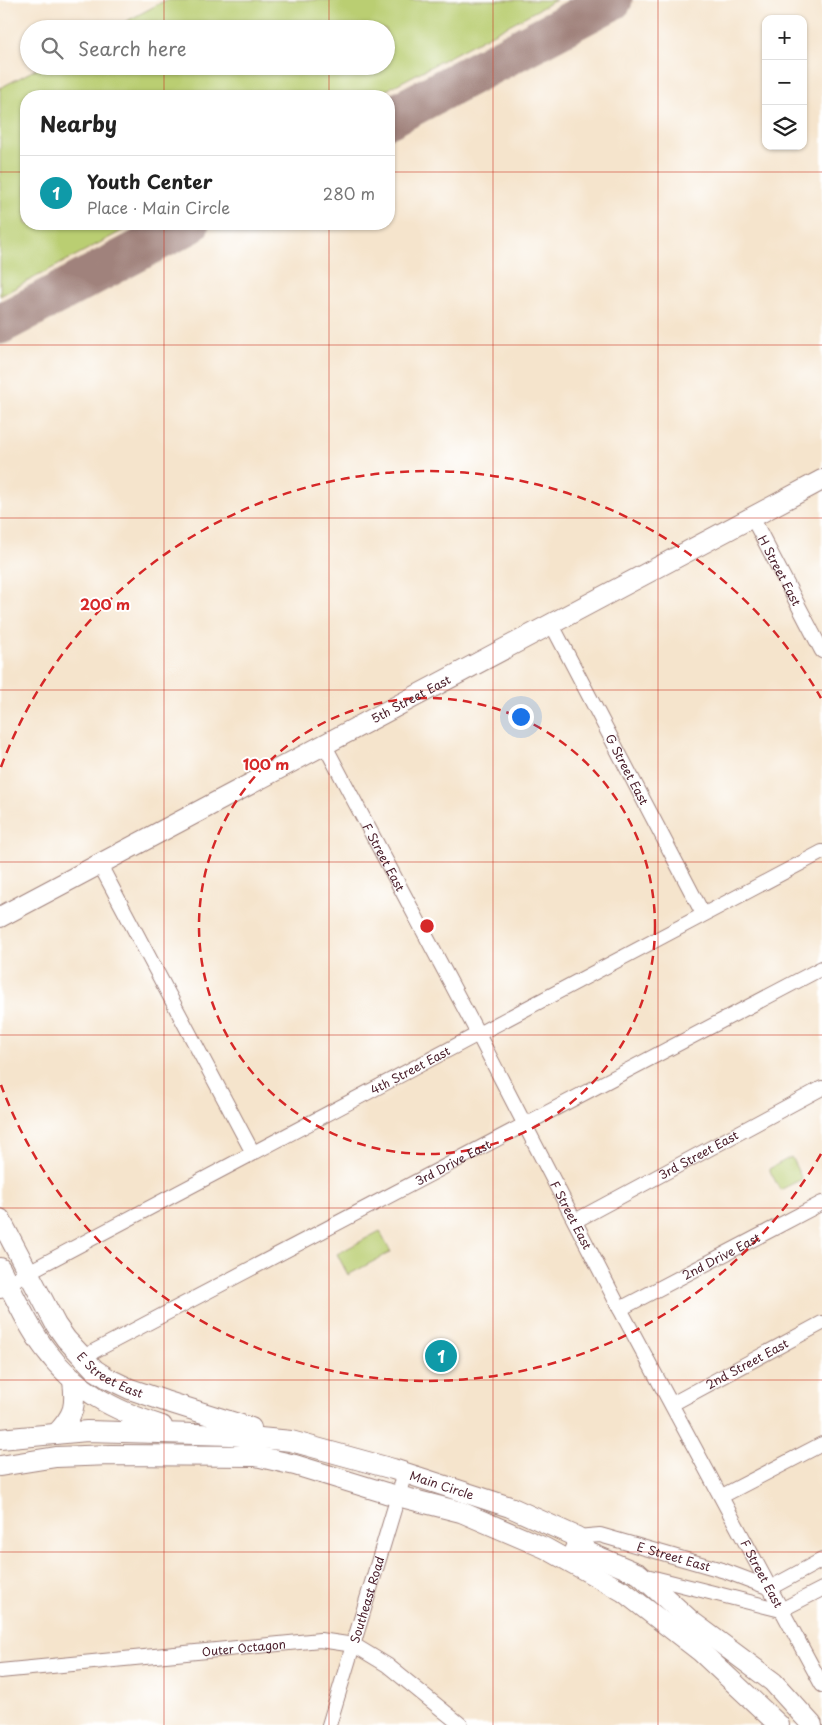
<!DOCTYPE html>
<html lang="en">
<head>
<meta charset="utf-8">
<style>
	:root { --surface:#fff; --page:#f2f2f2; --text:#222; --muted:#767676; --line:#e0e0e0; --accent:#c8321e }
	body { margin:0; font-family:"Playpen Sans",sans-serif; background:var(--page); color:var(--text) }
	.controls { position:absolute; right:15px; top:15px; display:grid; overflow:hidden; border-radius:10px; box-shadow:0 1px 4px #0004 }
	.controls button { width:45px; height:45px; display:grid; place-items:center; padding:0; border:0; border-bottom:1px solid var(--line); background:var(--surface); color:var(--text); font:25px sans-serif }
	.you { position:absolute; left:520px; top:716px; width:18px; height:18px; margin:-12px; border:4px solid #fff; border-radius:50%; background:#1a73e8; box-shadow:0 0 0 8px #1a73e833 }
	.badge { display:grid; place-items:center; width:32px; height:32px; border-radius:50%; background:var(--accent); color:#fff; font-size:16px; font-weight:700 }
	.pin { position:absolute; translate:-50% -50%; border:2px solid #fff; box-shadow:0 1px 5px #0006 }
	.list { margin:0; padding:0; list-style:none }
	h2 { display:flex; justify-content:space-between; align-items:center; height:65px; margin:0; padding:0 20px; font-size:21px }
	h2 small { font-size:16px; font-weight:400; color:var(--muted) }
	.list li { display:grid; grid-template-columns:32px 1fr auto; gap:15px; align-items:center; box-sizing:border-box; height:75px; padding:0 20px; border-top:1px solid var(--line) }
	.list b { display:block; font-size:19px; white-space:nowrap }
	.list p { margin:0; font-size:16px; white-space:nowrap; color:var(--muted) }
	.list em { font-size:16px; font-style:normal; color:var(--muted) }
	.icon { flex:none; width:28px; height:28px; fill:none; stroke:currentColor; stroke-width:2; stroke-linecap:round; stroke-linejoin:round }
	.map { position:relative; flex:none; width:822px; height:1725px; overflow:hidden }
	.search { position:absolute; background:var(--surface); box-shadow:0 1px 4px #0004; left:20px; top:20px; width:375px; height:55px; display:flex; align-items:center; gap:12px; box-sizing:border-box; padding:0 18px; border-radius:28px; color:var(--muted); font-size:19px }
	.panel { position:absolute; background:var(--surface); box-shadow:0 1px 4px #0004; left:20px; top:90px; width:375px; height:140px; border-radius:20px }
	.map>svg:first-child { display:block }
	.green { fill:#bace72; stroke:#82764e }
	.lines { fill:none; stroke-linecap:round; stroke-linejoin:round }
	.taxiway { stroke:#a0827c; stroke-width:41 }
	.street-casing { stroke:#a0827c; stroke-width:16 }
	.secondary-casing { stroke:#a0827c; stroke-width:22 }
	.street { stroke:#fff; stroke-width:14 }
	.secondary { stroke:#fff; stroke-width:20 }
	.grid { fill:none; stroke:#c8321e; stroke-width:1; stroke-opacity:0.55 }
	.ring { fill:none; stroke:#d62828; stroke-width:2.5; stroke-dasharray:9 6 }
	.labels { text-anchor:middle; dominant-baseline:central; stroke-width:4; stroke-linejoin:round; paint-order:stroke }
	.street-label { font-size:12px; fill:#4a1f2b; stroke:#fff }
	.centre { fill:#d62828; stroke:#fff; stroke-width:2.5 }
	.ring-label { font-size:15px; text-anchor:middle; font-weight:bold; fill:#d62828; stroke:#fff; stroke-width:4; stroke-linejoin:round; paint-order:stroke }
</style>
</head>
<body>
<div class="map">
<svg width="822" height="1725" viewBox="0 0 822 1725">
	<rect width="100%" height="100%" fill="#fff"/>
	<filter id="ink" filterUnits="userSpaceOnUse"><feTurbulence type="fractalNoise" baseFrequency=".02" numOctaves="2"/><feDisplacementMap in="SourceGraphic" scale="10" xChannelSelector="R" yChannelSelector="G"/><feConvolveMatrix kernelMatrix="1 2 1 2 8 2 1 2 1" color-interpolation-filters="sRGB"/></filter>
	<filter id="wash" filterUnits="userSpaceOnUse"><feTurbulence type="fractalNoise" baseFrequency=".0096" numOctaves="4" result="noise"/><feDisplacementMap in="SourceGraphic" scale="20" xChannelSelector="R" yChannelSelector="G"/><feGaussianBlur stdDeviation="1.12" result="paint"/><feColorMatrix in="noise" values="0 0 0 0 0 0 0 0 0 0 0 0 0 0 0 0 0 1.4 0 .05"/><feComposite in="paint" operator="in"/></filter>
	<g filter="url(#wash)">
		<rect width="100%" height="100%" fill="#f5e4cc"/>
		<!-- green -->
		<path class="green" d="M166 0H556L375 96H26V224H135L0 296V88L42 66H386V29H112Z
			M791 1157 802 1179 780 1190 769 1169Z
			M380 1231 391 1252 348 1275 337 1254Z"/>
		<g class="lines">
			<!-- taxiway -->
			<path class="taxiway" d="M389 118 612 0
				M0 324 189 224"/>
		</g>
	</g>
	<g filter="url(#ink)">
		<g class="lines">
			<defs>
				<g id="street">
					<path id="s1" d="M752 517 822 651"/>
					<path id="s2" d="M551 623 703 914"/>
					<path id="s3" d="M324 744 478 1034 620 1309 822 1685"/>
					<path d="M99 863 253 1153"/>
					<path id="s4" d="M575 1221 822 1088"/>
					<path id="s5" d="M0 1291 19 1277 822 852"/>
					<path id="s6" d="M620 1309 822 1203"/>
					<path id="s7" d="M83 1357 822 968"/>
					<path id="s8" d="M672 1404 822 1323"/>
					<path d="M722 1496 822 1444"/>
					<path id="s9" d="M567 1560 577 1537 600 1535 725 1571 770 1588 822 1560"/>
					<path d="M642 1575 781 1610 822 1589"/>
					<path id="s10" d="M0 1671 320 1640 354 1645 387 1665 461 1725"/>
					<path id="s11" d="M329 1725 405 1473"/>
				</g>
				<g id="secondary">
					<path id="s12" d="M0 917 822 480"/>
					<path id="s13" d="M0 1219 56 1325 66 1339 95 1370 109 1379 130 1389 165 1401 251 1428"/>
					<path d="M0 1268C14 1295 27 1325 45 1349 76 1391 113 1410 162 1426"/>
					<path d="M56 1434C75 1414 76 1406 73 1380"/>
					<path id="s14" d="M0 1439 87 1431 231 1435 291 1441 393 1469 510 1507 577 1537 587 1552 639 1574 691 1621 773 1682 812 1725"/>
					<path d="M0 1466 56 1457 111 1455 256 1456 295 1465 386 1493 461 1512 545 1548 624 1592 700 1651 779 1725"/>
				</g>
			</defs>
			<!-- street casing -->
			<use href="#street" class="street-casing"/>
			<!-- secondary casing -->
			<use href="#secondary" class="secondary-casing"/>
			<!-- street -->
			<use href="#street" class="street"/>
			<!-- secondary -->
			<use href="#secondary" class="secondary"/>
		</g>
	</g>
	<!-- grid -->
	<path class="grid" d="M164 0V29M329 0V29M493 0V1725M658 0V1725M164 66V96M329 66V96M0 172H26M389 172H822M164 224V1725M329 224V1725M0 345H822M0 518H822M0 690H822M0 862H822M0 1035H822M0 1208H822M0 1380H822M0 1552H822"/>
	<!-- distance rings -->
	<g class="ring">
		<circle cx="427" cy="926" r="228"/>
		<path d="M821 1154A455 455 0 0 1 1 1085M1 767A455 455 0 0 1 821 698"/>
	</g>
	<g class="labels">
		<!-- street labels -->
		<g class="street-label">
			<text stroke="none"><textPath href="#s1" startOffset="60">H Street East</textPath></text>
			<text stroke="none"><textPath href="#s12" startOffset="465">5th Street East</textPath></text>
			<text stroke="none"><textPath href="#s2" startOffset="165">G Street East</textPath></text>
			<text stroke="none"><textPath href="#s3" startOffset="128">F Street East</textPath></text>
			<text stroke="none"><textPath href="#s5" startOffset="466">4th Street East</textPath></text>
			<text stroke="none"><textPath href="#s4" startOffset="140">3rd Street East</textPath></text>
			<text stroke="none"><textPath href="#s7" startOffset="418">3rd Drive East</textPath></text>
			<text stroke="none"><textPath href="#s3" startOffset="532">F Street East</textPath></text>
			<text stroke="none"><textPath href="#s6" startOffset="114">2nd Drive East</textPath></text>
			<text stroke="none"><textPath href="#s8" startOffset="85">2nd Street East</textPath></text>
			<text stroke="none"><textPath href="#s13" startOffset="195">E Street East</textPath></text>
			<text stroke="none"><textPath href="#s14" startOffset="449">Main Circle</textPath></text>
			<text stroke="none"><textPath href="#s9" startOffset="125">E Street East</textPath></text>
			<text stroke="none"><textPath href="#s3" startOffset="938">F Street East</textPath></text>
			<text stroke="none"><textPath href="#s11" startOffset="131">Southeast Road</textPath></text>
			<text stroke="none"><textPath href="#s10" startOffset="245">Outer Octagon</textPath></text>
		</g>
	</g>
	<circle cx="427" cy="926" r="8" class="centre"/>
	<g class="ring-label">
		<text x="105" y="610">200 m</text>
		<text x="266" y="770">100 m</text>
	</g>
</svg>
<div class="controls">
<button>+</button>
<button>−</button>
<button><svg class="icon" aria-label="layers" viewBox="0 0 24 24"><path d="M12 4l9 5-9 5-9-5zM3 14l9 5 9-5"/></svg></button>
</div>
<div class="you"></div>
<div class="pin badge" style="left:441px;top:1356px;background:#0f9aa8">1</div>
<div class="search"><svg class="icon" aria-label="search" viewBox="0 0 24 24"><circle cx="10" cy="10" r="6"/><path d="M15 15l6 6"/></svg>Search here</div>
<section class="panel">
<h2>Nearby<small></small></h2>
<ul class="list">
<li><span class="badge" style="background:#0f9aa8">1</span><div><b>Youth Center</b><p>Place · Main Circle</p></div><em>280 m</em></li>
</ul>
</section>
</div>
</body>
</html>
